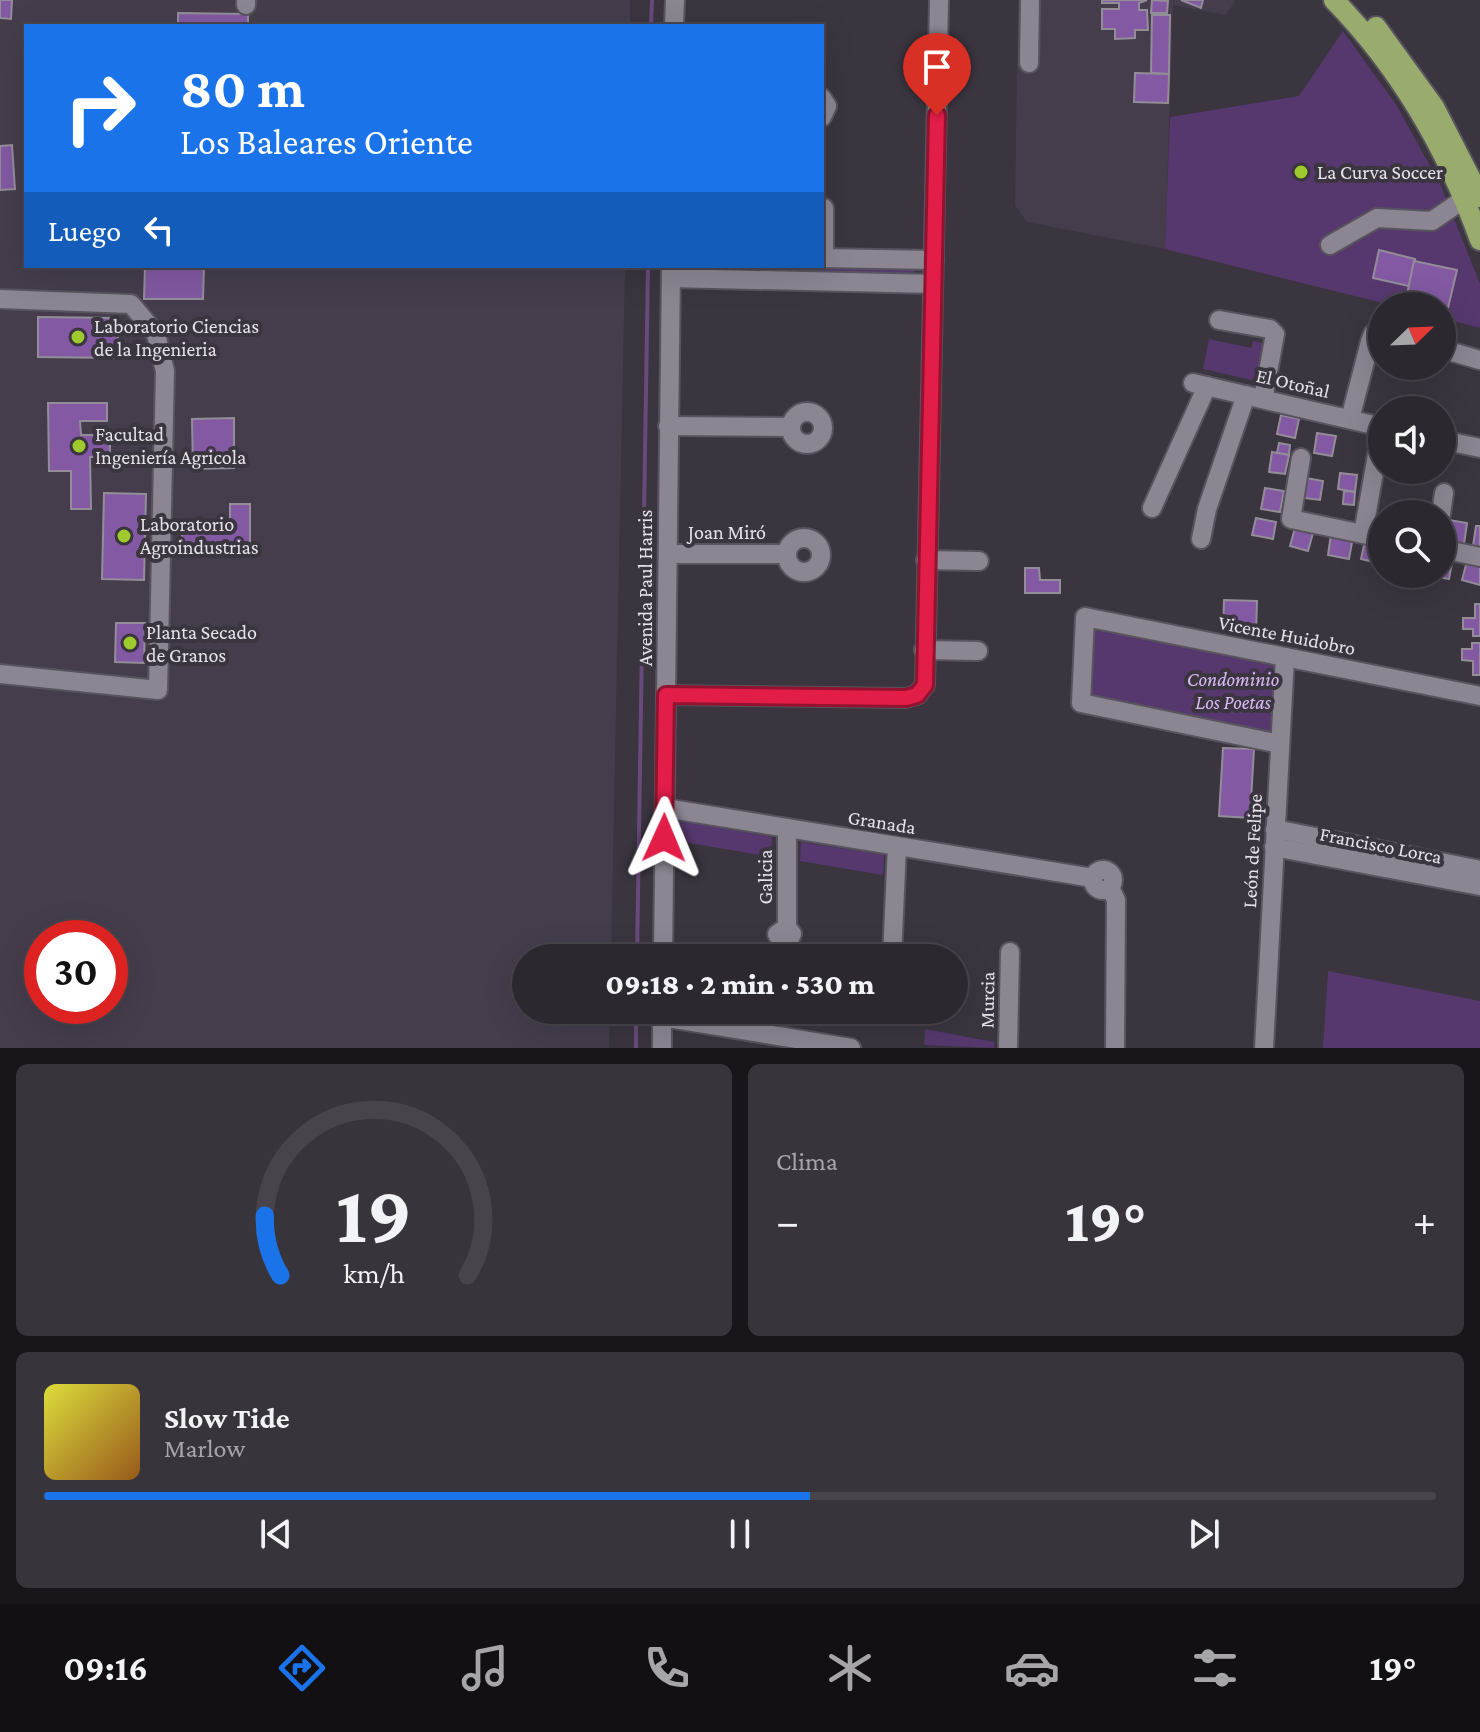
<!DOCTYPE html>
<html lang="es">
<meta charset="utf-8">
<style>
body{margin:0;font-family:"Crimson Pro",serif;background:#38343b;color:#f1f3f6;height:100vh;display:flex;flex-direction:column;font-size:30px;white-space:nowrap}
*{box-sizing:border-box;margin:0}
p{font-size:26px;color:#a6a6aa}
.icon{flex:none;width:44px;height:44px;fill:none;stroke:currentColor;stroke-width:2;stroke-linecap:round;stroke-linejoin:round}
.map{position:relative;height:1048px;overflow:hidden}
.side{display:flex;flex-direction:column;gap:16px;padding:16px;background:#18161a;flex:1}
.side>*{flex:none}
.top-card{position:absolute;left:24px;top:24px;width:800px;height:244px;border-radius:0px;box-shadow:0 8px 32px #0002,0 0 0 2px #48444b;background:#1a73e8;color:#fff;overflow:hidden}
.needle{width:52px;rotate:67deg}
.controls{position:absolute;left:1368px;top:292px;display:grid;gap:16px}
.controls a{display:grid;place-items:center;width:88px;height:88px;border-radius:50%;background:#2c282f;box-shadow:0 8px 32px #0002,0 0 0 2px #48444b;font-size:40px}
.speed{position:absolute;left:24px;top:920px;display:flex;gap:16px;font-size:40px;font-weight:700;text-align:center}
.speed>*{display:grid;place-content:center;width:104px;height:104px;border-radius:50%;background:#2c282f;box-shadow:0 8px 32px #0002,0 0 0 2px #48444b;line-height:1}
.speed .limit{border:12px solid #d22;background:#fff;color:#111}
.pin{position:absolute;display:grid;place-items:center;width:68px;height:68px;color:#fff;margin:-82px -34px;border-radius:50% 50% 50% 0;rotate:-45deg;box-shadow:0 0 8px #0007}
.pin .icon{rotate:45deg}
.me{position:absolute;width:88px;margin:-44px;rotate:1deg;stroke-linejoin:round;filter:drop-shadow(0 0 6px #0008)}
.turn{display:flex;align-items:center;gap:28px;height:168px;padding:0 24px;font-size:36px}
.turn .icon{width:104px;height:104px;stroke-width:2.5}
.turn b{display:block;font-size:56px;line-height:68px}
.then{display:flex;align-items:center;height:76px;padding:0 24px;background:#0003;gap:16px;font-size:30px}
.big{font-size:60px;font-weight:800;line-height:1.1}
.side .widget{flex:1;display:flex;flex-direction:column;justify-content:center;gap:12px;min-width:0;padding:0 28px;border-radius:12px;background:#38343b}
.side .dial{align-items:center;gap:0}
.dial svg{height:208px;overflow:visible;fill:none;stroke:#48444b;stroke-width:7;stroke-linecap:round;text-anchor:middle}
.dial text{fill:#f1f3f6;stroke:none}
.song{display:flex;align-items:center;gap:24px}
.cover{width:96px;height:96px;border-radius:12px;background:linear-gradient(135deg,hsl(60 70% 55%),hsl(30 70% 35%))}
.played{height:8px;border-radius:4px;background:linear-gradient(90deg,#1a73e8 55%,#48444b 55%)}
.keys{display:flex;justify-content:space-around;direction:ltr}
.heat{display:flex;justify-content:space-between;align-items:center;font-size:44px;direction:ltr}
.side .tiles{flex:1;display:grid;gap:16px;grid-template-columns:1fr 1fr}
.widget:last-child{grid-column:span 2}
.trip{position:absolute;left:512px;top:944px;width:456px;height:80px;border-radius:40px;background:#2c282f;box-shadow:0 8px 32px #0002,0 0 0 2px #48444b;font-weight:800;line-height:80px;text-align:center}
.tab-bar{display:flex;height:128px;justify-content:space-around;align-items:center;background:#121013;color:#a6a6aa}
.tab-bar .icon{width:56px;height:56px}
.tab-bar .selected{color:#1a73e8}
.tab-bar b{font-size:36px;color:#f1f3f6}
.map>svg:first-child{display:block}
.built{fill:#453d4c;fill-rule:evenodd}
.green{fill:#56386e}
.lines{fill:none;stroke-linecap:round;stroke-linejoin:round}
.stream{stroke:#6a4a7d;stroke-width:4}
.building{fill:#8259a2;stroke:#938d98;stroke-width:2}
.minor-casing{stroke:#58545d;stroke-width:22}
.major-casing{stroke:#58545d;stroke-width:24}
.minor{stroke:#8c8692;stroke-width:18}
.major{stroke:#99ac6d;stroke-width:20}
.route-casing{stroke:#92132f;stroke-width:20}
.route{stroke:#e11d48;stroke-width:14}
.poi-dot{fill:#9fca2e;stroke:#3a353f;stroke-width:3}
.labels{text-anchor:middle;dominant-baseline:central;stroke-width:8;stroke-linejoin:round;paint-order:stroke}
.poi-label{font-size:20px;fill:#e6e3e9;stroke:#3a353f;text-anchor:start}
.street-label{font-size:20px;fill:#e6e3e9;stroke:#3a353f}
.park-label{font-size:20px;font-style:italic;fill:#dabaf6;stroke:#3a353f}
</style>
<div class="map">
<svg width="1480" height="1048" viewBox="0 0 1480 1048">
<rect width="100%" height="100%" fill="#3a353f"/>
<g class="built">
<path d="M 0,0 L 630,0 L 630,26 L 26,26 L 26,266 L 625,266 L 611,958 L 526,958 L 526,1010 L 610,1010 L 609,1048 L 0,1048 ZM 42,938 L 110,938 L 110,1006 L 42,1006 Z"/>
<polygon points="1018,0 1236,0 1226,15 1173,5 1165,249 1027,222 1015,205"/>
</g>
<g class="green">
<polygon points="1343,31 1397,106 1441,186 1480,284 1480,328 1442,318 1442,306 1395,306 1165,249 1170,117 1299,96"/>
<polygon points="691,266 915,268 915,276 691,271"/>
<polygon points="1209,339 1251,348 1253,341 1266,344 1256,381 1203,369"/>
<polygon points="1091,625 1276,662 1272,734 1088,697"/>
<polygon points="678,820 772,837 771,857 678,841"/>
<polygon points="801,842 884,855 883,875 800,861"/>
<polygon points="1328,971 1480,1001 1480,1048 1323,1048"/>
<polygon points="925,1029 994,1042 994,1048 924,1045"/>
</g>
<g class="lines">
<g class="stream">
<polyline points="651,26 652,0"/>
<polyline points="637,958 648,266"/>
<polyline points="636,1048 636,1010"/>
</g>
</g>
<g class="building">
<polygon points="0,0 12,0 11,19 0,18"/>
<polygon points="1102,0 1147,0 1139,3 1139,10 1147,10 1148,30 1135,30 1135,38 1115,39 1115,29 1102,29 1102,9 1119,9 1119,3 1102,3"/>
<polygon points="1152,0 1168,1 1167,13 1151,13"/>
<polygon points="1181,0 1203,0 1201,8"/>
<polygon points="178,13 248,14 248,26 178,26"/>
<polygon points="1152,15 1170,15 1169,74 1151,73"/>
<polygon points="1135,73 1169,74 1168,103 1134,102"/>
<polygon points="12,145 15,189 0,190 0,146"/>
<polygon points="1379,250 1415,259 1409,286 1373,278"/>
<polygon points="1414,261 1457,270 1448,308 1406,299"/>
<polygon points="145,266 204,266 203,299 144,299"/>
<polygon points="38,317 118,318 118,358 38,357"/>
<polygon points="48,403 107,403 107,421 80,421 81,435 110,435 110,457 90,457 91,509 71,509 71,471 49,471"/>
<polygon points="1281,415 1299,419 1295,438 1277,434"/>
<polygon points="234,418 234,468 193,469 192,419"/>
<polygon points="1317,433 1336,436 1332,456 1314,453"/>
<polygon points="1279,443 1290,445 1289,455 1277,453"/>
<polygon points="1272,452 1289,455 1285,474 1269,472"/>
<polygon points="1340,473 1357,475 1355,492 1338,489"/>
<polygon points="1306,478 1323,481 1320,500 1304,498"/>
<polygon points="1265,488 1284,491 1280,512 1261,509"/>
<polygon points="1344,491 1355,492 1354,505 1343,504"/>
<polygon points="104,493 146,494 144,580 102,579"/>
<polygon points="230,504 250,504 250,556 182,556 182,520 230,520"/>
<polygon points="1256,518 1276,522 1273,539 1252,535"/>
<polygon points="1449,520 1467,523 1464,544 1446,541"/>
<polygon points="1476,526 1480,526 1480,548 1473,546"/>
<polygon points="1295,528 1313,533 1308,551 1290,546"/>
<polygon points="1331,534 1353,537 1349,559 1328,555"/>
<polygon points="1365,540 1382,546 1378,563 1361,559"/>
<polygon points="1442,556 1453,558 1449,579 1429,575 1442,574"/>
<polygon points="1467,561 1480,564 1480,585 1462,580"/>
<polygon points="1025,568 1039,568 1040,580 1060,580 1060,593 1025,593"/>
<polygon points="1224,600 1257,601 1256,633 1223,632"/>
<polygon points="1475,604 1480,604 1480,636 1473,636 1473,629 1463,629 1463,618 1475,618"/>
<polygon points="116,623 145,623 144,663 115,662"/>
<polygon points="1472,643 1480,643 1480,675 1473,675 1473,661 1462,660 1462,649 1472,649"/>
<polygon points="1223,748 1254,749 1250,818 1219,816"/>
</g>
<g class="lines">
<g class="minor-casing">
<g id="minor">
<polyline points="246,0 246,5"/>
<polyline points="674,26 675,0"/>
<polyline points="1029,63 1030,0"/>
<polyline points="822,98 827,106 822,117"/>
<polyline points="1330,245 1377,218 1432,221 1464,199"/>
<polyline points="822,258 934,260"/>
<polyline points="824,258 824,208"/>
<polyline points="671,278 933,284"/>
<polyline points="0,299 131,304 156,334 165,371 158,690 0,674"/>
<polyline points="1219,320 1270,329 1275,334 1263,399"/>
<polyline points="1442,349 1480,360"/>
<polyline points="1193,383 1382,427 1363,534"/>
<circle cx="807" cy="428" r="16"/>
<polyline points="1350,419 1370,342 1373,334 1382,332"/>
<polyline points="668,426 790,427"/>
<polyline points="1442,440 1480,448"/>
<polyline points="1301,458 1291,519 1382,538"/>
<polyline points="1152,508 1207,386"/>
<polyline points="1441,514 1444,493"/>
<circle cx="804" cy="555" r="17"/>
<polyline points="1201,539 1207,509 1246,395"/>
<polyline points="1442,549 1480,557"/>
<polyline points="668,554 787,554"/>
<polyline points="926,560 979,561"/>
<polyline points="924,650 978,651"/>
<polyline points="666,695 906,698 917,695 925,685 939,0"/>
<polyline points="1280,744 1081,703 1085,617 1480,696"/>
<polyline points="665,808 1093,878"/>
<polyline points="1275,829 1480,870"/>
<polyline points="1274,847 1480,886"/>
<circle cx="1103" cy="880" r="10"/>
<polyline points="1110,888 1116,900 1115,1048"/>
<polyline points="787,927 777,934 782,942 789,940 792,934 787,927 787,828"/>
<polyline points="663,958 671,266"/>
<polyline points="892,958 897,846"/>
<polyline points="662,1017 851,1048"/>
<polyline points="662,1048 662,1010"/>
<polyline points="1008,1048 1010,952"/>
<polyline points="1264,1048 1285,657"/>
</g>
</g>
<g class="major-casing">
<g id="major">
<path d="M 1334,0 C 1400,68 1448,151 1480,240"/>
<polyline points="1376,27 1434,107 1480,197"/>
</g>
</g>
<use href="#minor" class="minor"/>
<use href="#major" class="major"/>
</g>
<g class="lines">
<g class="route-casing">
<polyline id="route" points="664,838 666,695 906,698 917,695 925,685 937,115"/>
</g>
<use href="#route" class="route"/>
</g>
<g class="poi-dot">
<circle cx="1301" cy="172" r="8"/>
<circle cx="78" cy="337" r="8"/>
<circle cx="79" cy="446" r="8"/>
<circle cx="124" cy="536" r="8"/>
<circle cx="130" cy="643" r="8"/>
</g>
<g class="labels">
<g class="poi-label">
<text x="1317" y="172">La Curva Soccer</text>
<text x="94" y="326">Laboratorio Ciencias<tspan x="94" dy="23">de la Ingenieria</tspan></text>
<text x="95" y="434">Facultad<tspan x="95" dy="23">Ingeniería Agricola</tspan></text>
<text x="140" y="524">Laboratorio<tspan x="140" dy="23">Agroindustrias</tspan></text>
<text x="146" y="632">Planta Secado<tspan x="146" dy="23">de Granos</tspan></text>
</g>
<g class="street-label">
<text transform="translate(1293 383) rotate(13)">El Otoñal</text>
<text x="727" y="532">Joan Miró</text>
<text transform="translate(645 588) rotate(-90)">Avenida Paul Harris</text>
<text transform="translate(1287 635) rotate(11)">Vicente Huidobro</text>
<text transform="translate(882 822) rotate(9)">Granada</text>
<text transform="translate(1381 845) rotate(11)">Francisco Lorca</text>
<text transform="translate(1252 851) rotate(-87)">León de Felipe</text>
<text transform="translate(765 877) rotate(-90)">Galicia</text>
<text transform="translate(987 1000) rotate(-89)">Murcia</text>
</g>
<g class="park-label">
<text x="1233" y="679">Condominio<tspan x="1233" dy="23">Los Poetas</tspan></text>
</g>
</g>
</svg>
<div class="controls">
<a><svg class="needle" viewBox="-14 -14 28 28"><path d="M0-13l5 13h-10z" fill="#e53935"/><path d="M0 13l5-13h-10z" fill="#a6a6aa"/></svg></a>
<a><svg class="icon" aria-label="sound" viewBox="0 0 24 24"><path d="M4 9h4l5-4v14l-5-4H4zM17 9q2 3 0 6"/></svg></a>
<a><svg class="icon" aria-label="search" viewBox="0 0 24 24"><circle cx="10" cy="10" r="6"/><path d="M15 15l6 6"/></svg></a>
</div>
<div class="speed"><div class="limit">30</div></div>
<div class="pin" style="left:937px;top:115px;background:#d93025"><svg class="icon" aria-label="arrive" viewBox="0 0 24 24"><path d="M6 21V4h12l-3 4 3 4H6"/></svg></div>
<svg class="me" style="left:664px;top:838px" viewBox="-20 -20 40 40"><path d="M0-17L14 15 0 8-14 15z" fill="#e11d48" stroke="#fff" stroke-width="4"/></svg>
<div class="trip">09:18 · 2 min · 530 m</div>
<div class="top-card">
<div class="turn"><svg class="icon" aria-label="right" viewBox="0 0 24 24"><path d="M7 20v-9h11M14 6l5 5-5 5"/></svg><div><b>80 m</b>Los Baleares Oriente</div></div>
<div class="then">Luego<svg class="icon" aria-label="left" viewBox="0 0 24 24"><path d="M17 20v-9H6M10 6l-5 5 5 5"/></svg></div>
</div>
</div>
<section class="side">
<div class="tiles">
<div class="widget dial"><svg viewBox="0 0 100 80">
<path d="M14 69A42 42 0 1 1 86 69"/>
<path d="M14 69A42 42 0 0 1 8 46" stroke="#1a73e8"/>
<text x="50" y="56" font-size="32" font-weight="700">19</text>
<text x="50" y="72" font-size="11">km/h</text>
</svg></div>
<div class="widget"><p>Clima</p>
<div class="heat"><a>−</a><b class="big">19°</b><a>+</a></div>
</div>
<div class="widget">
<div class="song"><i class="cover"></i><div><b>Slow Tide</b><p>Marlow</p></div></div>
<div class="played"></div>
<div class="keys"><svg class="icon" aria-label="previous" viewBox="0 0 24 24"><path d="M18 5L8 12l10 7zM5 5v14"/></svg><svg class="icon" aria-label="pause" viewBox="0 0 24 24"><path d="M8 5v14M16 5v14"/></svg><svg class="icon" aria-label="next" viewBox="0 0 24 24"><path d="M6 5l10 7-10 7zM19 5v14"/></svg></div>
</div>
</div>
</section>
<nav class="tab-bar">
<b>09:16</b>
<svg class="icon selected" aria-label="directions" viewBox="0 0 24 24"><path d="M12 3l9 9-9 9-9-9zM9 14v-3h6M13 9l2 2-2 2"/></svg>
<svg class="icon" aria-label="music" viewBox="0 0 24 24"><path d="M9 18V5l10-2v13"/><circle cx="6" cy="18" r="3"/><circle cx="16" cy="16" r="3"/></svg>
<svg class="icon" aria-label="phone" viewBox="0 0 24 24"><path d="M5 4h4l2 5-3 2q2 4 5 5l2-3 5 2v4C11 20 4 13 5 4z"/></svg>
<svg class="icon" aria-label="climate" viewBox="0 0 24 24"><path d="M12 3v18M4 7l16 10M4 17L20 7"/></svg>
<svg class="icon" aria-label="car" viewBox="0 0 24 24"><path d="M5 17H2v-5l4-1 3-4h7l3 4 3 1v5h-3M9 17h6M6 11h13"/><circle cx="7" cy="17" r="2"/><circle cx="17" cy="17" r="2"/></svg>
<svg class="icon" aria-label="filters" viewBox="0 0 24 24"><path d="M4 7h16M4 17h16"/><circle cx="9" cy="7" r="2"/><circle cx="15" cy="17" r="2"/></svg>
<b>19°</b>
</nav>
